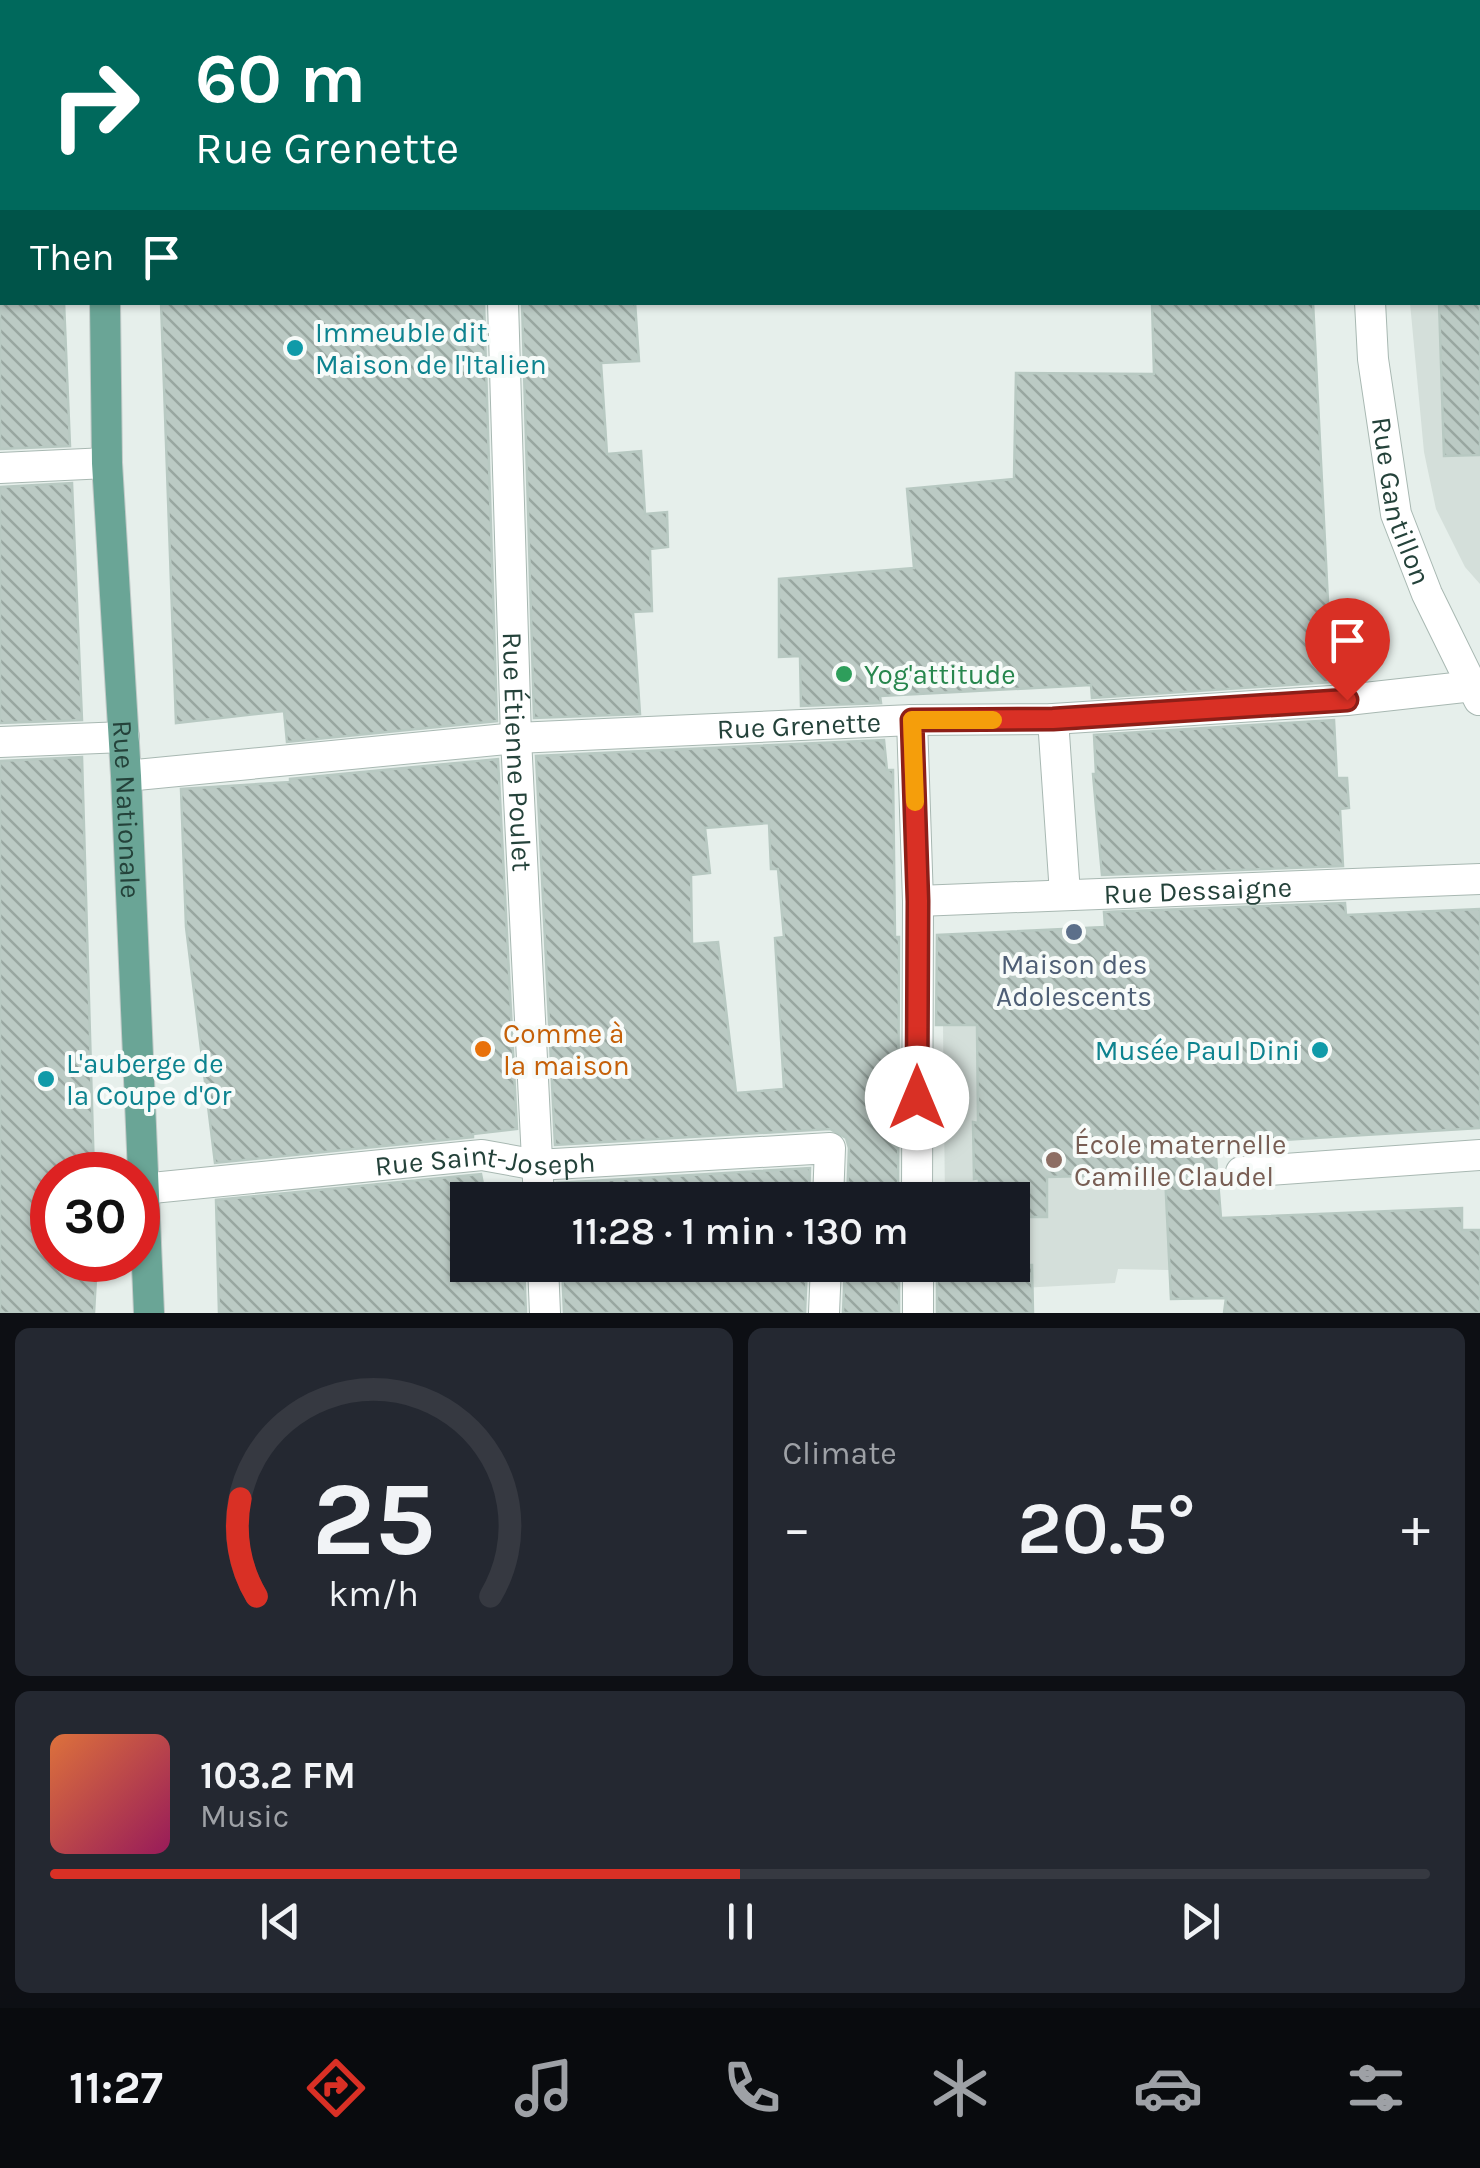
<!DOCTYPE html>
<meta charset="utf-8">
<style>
body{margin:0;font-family:Karla,sans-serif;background:#242831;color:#f1f3f6;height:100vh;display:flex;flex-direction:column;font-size:38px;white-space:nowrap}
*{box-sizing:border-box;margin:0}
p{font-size:32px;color:#9ea1a6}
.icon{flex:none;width:55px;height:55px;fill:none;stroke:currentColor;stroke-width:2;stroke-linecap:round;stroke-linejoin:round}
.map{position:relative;height:1313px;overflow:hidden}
.panel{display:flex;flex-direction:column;gap:15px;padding:15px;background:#0d0f14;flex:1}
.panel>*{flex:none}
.top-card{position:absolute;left:0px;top:0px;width:1480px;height:305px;box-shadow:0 2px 8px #0004;background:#00695c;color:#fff;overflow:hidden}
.speed{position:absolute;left:30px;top:1152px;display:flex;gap:20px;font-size:50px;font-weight:700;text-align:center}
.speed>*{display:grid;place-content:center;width:130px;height:130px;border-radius:50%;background:#171b24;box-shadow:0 2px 8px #0004;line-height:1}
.speed .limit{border:15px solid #d22;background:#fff;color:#111}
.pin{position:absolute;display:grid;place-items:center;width:85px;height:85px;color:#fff;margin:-102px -42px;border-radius:50% 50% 50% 0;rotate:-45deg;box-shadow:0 0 10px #0007}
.pin .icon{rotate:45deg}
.me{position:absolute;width:110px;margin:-55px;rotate:0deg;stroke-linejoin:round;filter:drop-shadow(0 0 8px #0008)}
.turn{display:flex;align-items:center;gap:35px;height:210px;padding:0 30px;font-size:45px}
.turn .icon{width:130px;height:130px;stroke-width:2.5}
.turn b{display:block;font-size:70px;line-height:85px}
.then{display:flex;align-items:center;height:95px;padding:0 30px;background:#0003;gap:20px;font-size:38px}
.big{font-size:75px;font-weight:600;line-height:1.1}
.panel .widget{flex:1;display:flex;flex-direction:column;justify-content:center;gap:15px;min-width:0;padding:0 35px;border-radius:15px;background:#242831}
.panel .dial{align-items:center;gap:0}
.dial svg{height:260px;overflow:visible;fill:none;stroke:#363941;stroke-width:7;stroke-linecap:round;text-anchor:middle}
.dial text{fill:#f1f3f6;stroke:none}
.song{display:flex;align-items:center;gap:30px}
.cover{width:120px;height:120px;border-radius:15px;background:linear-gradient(135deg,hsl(20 70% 55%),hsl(330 70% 35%))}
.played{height:10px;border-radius:5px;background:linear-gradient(90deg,#d93025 50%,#363941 50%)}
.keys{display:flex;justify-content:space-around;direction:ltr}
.heat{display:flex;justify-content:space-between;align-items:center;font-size:55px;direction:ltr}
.panel .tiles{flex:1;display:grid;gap:15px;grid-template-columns:1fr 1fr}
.widget:last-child{grid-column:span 2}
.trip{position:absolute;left:450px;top:1182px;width:580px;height:100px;border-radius:0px;background:#171b24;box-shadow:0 2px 8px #0004;font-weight:600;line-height:100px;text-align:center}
.tabs{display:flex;height:160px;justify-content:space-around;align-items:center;background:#090b0e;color:#9ea1a6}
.tabs .icon{width:70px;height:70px}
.tabs .active{color:#d93025}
.tabs b{font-size:45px;color:#f1f3f6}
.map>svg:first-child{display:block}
.built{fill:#d4dfda}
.building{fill:url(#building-back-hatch);stroke:#b8c9c2;stroke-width:2.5;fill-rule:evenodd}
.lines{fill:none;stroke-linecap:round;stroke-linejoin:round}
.minor-casing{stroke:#a8b8b2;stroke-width:32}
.major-casing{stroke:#c2cac8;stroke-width:32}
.minor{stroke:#fff;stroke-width:30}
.major{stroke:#6aa596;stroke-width:30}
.route-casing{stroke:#8d1f18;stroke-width:25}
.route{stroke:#d93025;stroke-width:18}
.slow{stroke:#f59e0b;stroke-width:18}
.culture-dot{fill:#0f9aa8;stroke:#f7fbf9;stroke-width:4}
.leisure-dot{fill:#2e9e5b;stroke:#f7fbf9;stroke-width:4}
.service-dot{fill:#5c6f8a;stroke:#f7fbf9;stroke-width:4}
.food-dot{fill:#e8710a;stroke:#f7fbf9;stroke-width:4}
.education-dot{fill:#8d6e63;stroke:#f7fbf9;stroke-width:4}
.labels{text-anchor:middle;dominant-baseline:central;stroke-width:8;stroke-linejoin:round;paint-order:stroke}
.culture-label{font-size:28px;fill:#0d838f;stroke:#f7fbf9;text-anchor:start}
.street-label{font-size:28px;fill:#24423a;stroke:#f7fbf9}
.leisure-label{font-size:28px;fill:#27864d;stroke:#f7fbf9;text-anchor:start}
.service-label{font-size:28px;fill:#4e5e75;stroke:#f7fbf9}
.food-label{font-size:28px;fill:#c56008;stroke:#f7fbf9;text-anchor:start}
.education-label{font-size:28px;fill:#785e54;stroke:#f7fbf9;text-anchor:start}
</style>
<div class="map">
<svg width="1480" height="1313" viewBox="0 0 1480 1313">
<defs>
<pattern id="building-back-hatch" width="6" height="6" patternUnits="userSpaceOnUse" patternTransform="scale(2.5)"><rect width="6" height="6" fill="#bbcac4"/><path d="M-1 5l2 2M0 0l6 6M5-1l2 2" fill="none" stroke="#98a6a0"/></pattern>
</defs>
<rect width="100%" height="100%" fill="#e6efeb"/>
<g class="built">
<polygon points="1478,100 1480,100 1480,584 1465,567 1436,509 1424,452 1410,303 1478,302"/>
<polygon points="943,1025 1158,1029 1169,1270 1118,1269 1115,1283 946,1292 1012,1265 1012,1200 945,1200"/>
</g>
<g class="building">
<polygon points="0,302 64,302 70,446 0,449"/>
<polygon points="161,302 484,302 497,721 287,742 284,711 176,723"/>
<polygon points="522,302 635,302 639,361 601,363 607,454 641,451 645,514 667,512 668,547 650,549 652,611 633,612 640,714 534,718"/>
<polygon points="1152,302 1313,302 1332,682 1092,698 1091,685 880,696 881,703 801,706 800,656 779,657 779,579 914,568 907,489 1014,479 1016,373 1154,374"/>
<polygon points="1439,302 1480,302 1480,455 1444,456"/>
<polygon points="72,483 82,720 0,723 0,487"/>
<polygon points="1334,720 1337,778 1347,778 1349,808 1340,809 1343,866 1102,875 1093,774 1096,774 1094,735"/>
<path d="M 884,740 L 887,770 L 893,770 L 895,937 L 899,937 L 898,1200 L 847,1200 L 849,1148 L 846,1138 L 830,1129 L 555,1145 L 536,756 ZM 769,823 L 771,869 L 778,869 L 784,937 L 775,938 L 784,1089 L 736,1093 L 718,942 L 692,944 L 691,875 L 710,873 L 705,828 Z"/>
<polygon points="82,757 94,1175 52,1175 52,1260 97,1260 94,1313 0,1313 0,761"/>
<polygon points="498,759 517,1129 473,1134 473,1137 215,1163 186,927 181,789 290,782 290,779"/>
<polygon points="1345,903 1346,915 1480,909 1480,1128 1215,1144 1221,1218 1462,1208 1462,1230 1480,1230 1480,1313 1224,1313 1226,1298 1171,1299 1165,1174 1047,1177 1047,1217 1012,1217 1012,1200 979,1200 979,1178 974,1179 973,1122 978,1123 977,1025 936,1025 937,935 1105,927 1104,912"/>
<polygon points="810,1168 809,1200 558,1200 557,1183"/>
<polygon points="481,1174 486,1200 468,1200 468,1265 524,1265 526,1313 219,1313 216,1200"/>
<polygon points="562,1265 807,1265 805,1313 564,1313"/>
<polygon points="845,1265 899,1265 899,1313 843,1313"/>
<polygon points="937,1265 1032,1265 1033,1313 937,1313"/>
</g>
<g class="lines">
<g class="minor-casing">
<g id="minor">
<polyline points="494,0 494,2"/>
<polyline points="1168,0 1168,2"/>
<polyline points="1348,0 1349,2"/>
<path id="s1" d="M 503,302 L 516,738 L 539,1200"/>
<path id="s2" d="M 1370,302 L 1373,359 L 1396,514 L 1427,594 L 1479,700"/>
<polyline points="0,468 107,463"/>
<polyline points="1053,719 1065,894"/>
<polyline points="912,720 918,901 917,1200"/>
<polyline points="0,742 124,737"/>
<path id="s3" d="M 126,776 L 516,738 L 912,720 L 1053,719 L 1347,700 L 1473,686"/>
<path id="s4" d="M 918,901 L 1480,879"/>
<polyline points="1241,1172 1480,1155"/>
<path id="s5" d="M 142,1189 L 482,1155 L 537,1165 L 830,1148 L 828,1200"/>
<polyline points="543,1265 545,1313"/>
<polyline points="918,1265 918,1313"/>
<polyline points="824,1313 826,1265"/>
</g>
</g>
<g class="major-casing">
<g id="major">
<polyline points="92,0 92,2"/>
<path id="s6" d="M 105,302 L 107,463 L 126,776 L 149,1313"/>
</g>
</g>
<use href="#minor" class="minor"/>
<use href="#major" class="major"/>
</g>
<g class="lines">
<g class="route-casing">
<polyline id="route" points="917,1098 918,901 912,720 1053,719 1347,700"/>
</g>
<use href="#route" class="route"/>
<polyline class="slow" points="915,802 912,720 993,720"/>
</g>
<g class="culture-dot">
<circle cx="295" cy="348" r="10"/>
<circle cx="1320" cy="1050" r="10"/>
<circle cx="46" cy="1079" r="10"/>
</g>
<circle class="leisure-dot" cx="844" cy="674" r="10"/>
<circle class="service-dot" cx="1074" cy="932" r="10"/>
<circle class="food-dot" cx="483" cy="1049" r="10"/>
<circle class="education-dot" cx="1054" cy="1160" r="10"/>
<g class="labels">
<g class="culture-label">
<text x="315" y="332">Immeuble dit<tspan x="315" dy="32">Maison de l'Italien</tspan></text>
<text x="1300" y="1050" text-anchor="end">Musée Paul Dini</text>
<text x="66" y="1063">L'auberge de<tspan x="66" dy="32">la Coupe d'Or</tspan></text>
</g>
<g class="street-label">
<text stroke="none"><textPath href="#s2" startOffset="202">Rue Gantillon</textPath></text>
<text stroke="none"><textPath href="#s3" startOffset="675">Rue Grenette</textPath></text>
<text stroke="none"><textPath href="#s1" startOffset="450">Rue Étienne Poulet</textPath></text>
<text stroke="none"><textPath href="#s6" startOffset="508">Rue Nationale</textPath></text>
<text stroke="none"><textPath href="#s4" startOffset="280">Rue Dessaigne</textPath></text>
<text stroke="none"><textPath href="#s5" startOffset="345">Rue Saint-Joseph</textPath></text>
</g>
<g class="leisure-label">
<text x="864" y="674">Yog'attitude</text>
</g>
<g class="service-label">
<text x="1074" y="964">Maison des<tspan x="1074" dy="32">Adolescents</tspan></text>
</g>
<g class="food-label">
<text x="503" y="1033">Comme à<tspan x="503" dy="32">la maison</tspan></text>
</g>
<g class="education-label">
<text x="1074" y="1144">École maternelle<tspan x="1074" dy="32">Camille Claudel</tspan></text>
</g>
</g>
</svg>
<div class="speed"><div class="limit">30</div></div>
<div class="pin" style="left:1347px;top:700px;background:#d93025"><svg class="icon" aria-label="arrive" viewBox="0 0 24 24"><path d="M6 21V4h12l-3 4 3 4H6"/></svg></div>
<svg class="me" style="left:917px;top:1098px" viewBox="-20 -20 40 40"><circle r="19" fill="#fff"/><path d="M0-13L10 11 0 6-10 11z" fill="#d93025"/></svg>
<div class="trip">11:28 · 1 min · 130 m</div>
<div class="top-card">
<div class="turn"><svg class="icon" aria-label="right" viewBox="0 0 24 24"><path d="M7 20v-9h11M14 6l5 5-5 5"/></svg><div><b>60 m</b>Rue Grenette</div></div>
<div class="then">Then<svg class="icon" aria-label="arrive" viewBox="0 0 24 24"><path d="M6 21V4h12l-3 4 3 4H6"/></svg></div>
</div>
</div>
<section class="panel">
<div class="tiles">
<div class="widget dial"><svg viewBox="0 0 100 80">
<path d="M14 69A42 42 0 1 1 86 69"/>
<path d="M14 69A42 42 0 0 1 9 39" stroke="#d93025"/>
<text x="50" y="56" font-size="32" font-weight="700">25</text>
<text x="50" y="72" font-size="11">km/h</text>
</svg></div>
<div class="widget"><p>Climate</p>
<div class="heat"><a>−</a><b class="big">20.5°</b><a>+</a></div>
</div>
<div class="widget">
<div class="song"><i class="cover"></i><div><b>103.2 FM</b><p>Music</p></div></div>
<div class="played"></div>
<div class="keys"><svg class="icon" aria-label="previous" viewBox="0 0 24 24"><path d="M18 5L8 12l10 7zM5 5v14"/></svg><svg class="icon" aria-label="pause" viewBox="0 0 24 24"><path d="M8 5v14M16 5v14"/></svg><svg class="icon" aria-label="next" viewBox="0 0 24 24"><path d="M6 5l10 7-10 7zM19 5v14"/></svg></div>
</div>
</div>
</section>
<nav class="tabs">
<b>11:27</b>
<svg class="icon active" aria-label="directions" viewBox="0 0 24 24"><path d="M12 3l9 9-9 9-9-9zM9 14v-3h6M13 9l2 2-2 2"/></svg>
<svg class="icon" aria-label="music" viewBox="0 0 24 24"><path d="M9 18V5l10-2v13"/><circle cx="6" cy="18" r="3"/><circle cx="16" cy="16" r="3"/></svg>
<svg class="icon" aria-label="phone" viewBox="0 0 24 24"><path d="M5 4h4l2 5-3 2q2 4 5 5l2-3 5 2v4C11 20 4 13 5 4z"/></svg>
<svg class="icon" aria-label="climate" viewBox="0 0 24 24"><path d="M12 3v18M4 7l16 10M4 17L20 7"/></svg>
<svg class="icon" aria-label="car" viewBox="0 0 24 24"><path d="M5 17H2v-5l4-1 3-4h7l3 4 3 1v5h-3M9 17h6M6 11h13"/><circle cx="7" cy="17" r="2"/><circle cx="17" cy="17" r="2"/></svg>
<svg class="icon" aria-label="filters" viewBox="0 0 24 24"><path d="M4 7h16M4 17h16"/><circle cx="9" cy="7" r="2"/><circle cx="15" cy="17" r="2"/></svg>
</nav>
